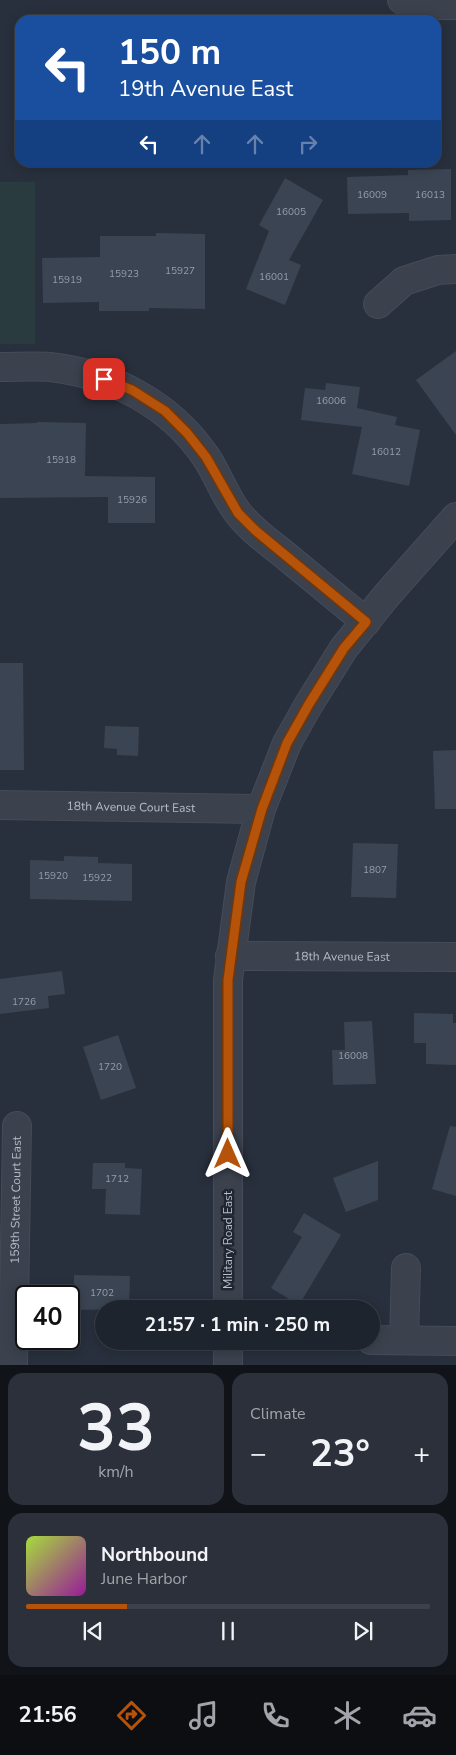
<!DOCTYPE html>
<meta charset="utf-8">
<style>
body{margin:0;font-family:"Nunito Sans",sans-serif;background:#2b303a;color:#f1f3f6;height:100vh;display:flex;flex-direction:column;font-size:19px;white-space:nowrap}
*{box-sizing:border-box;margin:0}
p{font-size:16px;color:#a1a4aa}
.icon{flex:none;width:28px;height:28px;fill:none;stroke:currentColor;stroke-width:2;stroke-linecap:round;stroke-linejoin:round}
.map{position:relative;height:1365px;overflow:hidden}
.side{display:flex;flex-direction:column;gap:8px;padding:8px;background:#101419;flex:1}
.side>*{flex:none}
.hud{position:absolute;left:15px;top:15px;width:426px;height:152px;border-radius:15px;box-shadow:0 2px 12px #0003,0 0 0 1px #3c414a;background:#1a4fa0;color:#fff;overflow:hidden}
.speed{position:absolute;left:15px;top:1285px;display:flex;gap:10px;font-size:25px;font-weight:700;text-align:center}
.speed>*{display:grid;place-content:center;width:65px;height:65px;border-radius:50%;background:#1e242e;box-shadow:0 2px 12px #0003,0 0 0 1px #3c414a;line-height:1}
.speed .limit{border:2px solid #111;border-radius:8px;background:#fff;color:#111}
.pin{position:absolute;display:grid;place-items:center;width:42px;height:42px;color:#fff;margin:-21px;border-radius:10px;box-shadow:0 2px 8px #0006}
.me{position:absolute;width:55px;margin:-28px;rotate:0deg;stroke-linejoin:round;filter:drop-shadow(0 0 4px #0008)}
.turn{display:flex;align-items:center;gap:18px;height:105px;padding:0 20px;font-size:22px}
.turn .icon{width:65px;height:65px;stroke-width:2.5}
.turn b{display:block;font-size:35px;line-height:42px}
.lanes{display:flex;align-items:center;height:48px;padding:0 20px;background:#0003;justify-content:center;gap:25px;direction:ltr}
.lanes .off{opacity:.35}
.big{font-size:38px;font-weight:700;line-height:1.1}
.side .widget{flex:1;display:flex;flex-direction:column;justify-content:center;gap:8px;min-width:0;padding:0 18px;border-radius:15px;background:#2b303a}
.side .dial{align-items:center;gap:0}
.dial b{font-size:65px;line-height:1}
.song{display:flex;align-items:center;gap:15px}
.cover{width:60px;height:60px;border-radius:8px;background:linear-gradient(135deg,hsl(80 70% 55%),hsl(300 70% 35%))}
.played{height:5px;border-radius:2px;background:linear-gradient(90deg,#b45309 25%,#3c414a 25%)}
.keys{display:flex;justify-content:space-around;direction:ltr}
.heat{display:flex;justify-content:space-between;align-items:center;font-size:28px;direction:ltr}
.side .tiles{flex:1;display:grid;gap:8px;grid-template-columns:1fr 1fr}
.widget:last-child{grid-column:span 2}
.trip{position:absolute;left:95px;top:1300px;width:285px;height:50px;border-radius:25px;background:#1e242e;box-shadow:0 2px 12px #0003,0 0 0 1px #3c414a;font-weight:700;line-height:50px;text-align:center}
.tabs{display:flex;height:80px;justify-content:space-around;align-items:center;background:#0c0e12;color:#a1a4aa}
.tabs .icon{width:35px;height:35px}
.tabs .on{color:#b45309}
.tabs b{font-size:22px;color:#f1f3f6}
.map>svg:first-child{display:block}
.green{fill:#293b3f}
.building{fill:#3a4453}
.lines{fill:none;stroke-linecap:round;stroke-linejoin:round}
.minor-casing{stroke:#454b57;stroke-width:30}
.minor{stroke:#3b424e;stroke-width:28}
.route-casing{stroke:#753606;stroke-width:12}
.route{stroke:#b45309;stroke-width:9}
.labels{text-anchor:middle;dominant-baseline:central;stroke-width:5;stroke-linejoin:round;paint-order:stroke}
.number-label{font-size:10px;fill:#969da9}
.street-label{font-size:12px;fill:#b8bdc8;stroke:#202733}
</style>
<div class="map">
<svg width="456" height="1365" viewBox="0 0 456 1365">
<rect width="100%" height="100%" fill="#28303d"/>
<rect class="green" x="0" y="182" width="35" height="162"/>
<g class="building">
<polygon points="451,169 451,220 409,221 409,213 348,214 347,177 408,175 408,170"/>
<polygon points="285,178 323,200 289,260 301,265 285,305 246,289 269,231 259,225"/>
<polygon points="156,233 205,234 205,309 149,308 149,311 99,311 99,302 43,303 42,258 100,257 100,236 156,236"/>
<polygon points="456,351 456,435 416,380"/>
<polygon points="326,383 360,387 357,408 397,417 395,425 420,430 409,486 352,474 362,427 301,420 305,388 325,390"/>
<polygon points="37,422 86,423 85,476 155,477 155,523 108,523 108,497 0,498 0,424 37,423"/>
<polygon points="0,663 23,663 24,770 0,770"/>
<polygon points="105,726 139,727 138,756 117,755 117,749 104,748"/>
<polygon points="456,750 456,809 435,809 433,751"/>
<polygon points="353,843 398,844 396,898 351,897"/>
<polygon points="64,856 98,857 98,863 132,864 132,901 30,899 30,860 64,861"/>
<polygon points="62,971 65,994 48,996 49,1008 0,1014 0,979"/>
<polygon points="414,1013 453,1014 453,1023 456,1023 456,1065 426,1064 426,1043 414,1043"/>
<polygon points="372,1021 376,1084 333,1085 332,1050 345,1050 344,1022"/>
<polygon points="118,1035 136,1088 101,1100 83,1047"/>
<polygon points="450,1126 456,1127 456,1196 432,1189"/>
<polygon points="378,1161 378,1200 346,1212 333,1178"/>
<polygon points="93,1163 125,1163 125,1168 142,1169 140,1215 105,1214 106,1189 92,1189"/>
<polygon points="304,1213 341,1235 299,1305 271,1288 302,1237 293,1232"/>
<polygon points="74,1275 130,1276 129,1309 74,1310"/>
</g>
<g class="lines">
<g class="minor-casing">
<g id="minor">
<polyline points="402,0 423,5 456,5"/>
<polyline points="378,304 404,281 438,270 456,269"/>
<path d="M 0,367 C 16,367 33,366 50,367 C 112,374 170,404 206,457 C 218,475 225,496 238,513 C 251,530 270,543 286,556 C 313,578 339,600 366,622"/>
<path id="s1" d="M 0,805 L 261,809"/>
<path id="s2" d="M 230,956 L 456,957"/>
<polyline points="228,1309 228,980 241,882 261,809 287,743 309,704 344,648 387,595 456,517"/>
<polyline points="371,1340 456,1341"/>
<polyline points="404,1340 406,1268"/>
<path id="s3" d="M 13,1365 L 17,1126"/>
<polyline points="228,1365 228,1341"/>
</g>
</g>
<use href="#minor" class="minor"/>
</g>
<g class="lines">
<g class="route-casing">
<polyline id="route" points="104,379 132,390 165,411 187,433 206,457 238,513 256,531 366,622 344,648 309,704 287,743 262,809 241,882 228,980 228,1154"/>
</g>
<use href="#route" class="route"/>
</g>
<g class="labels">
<g class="number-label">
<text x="372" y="195">16009</text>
<text x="430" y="195">16013</text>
<text x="291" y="212">16005</text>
<text x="180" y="271">15927</text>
<text x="124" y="274">15923</text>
<text x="274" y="277">16001</text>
<text x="67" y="280">15919</text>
<text x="331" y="401">16006</text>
<text x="386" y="452">16012</text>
<text x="61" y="460">15918</text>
<text x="132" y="500">15926</text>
<text x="375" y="870">1807</text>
<text x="53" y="876">15920</text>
<text x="97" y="878">15922</text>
<text x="24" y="1002">1726</text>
<text x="353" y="1056">16008</text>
<text x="110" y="1067">1720</text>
<text x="117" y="1179">1712</text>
<text x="102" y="1293">1702</text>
</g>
<g class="street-label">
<text stroke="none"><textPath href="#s1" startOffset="131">18th Avenue Court East</textPath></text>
<text stroke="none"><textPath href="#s2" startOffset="112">18th Avenue East</textPath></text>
<text stroke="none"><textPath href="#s3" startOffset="165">159th Street Court East</textPath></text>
<text transform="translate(228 1240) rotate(-90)">Military Road East</text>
</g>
</g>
</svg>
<div class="speed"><div class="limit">40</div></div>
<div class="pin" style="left:104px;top:379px;background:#d93025"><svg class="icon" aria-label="arrive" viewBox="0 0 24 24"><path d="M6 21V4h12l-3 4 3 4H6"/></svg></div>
<svg class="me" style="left:228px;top:1154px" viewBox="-20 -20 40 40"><path d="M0-17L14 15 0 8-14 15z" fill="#b45309" stroke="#fff" stroke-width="4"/></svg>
<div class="trip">21:57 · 1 min · 250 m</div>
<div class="hud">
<div class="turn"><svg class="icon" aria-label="left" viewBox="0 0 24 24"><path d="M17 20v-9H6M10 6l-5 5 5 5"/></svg><div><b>150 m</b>19th Avenue East</div></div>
<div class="lanes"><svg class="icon" aria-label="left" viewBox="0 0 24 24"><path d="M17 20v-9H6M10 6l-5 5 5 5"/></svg><svg class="icon off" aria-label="ahead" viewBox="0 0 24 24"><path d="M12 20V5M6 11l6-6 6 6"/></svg><svg class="icon off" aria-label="ahead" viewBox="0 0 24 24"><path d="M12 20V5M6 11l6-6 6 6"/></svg><svg class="icon off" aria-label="right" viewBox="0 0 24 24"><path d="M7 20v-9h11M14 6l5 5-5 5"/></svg></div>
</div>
</div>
<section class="side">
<div class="tiles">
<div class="widget dial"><b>33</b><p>km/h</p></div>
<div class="widget"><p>Climate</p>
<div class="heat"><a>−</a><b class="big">23°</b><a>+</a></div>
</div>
<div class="widget">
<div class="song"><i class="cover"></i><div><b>Northbound</b><p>June Harbor</p></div></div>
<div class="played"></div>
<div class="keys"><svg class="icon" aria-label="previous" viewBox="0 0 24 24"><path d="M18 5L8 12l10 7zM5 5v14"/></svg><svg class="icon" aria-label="pause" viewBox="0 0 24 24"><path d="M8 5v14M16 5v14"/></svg><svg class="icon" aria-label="next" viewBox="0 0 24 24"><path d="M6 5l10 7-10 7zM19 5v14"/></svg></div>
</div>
</div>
</section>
<nav class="tabs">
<b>21:56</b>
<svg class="icon on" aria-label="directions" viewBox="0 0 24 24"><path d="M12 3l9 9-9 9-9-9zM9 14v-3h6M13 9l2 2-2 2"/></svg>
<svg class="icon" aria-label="music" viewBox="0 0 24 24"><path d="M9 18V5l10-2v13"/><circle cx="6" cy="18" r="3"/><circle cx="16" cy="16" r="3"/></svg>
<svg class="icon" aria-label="phone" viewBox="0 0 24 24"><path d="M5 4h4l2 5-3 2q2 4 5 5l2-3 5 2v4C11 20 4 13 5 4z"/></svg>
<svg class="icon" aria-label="climate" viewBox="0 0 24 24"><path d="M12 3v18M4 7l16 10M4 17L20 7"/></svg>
<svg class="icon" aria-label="car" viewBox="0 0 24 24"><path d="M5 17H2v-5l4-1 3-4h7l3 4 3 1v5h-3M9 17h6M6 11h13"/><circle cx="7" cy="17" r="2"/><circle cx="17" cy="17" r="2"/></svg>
</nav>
